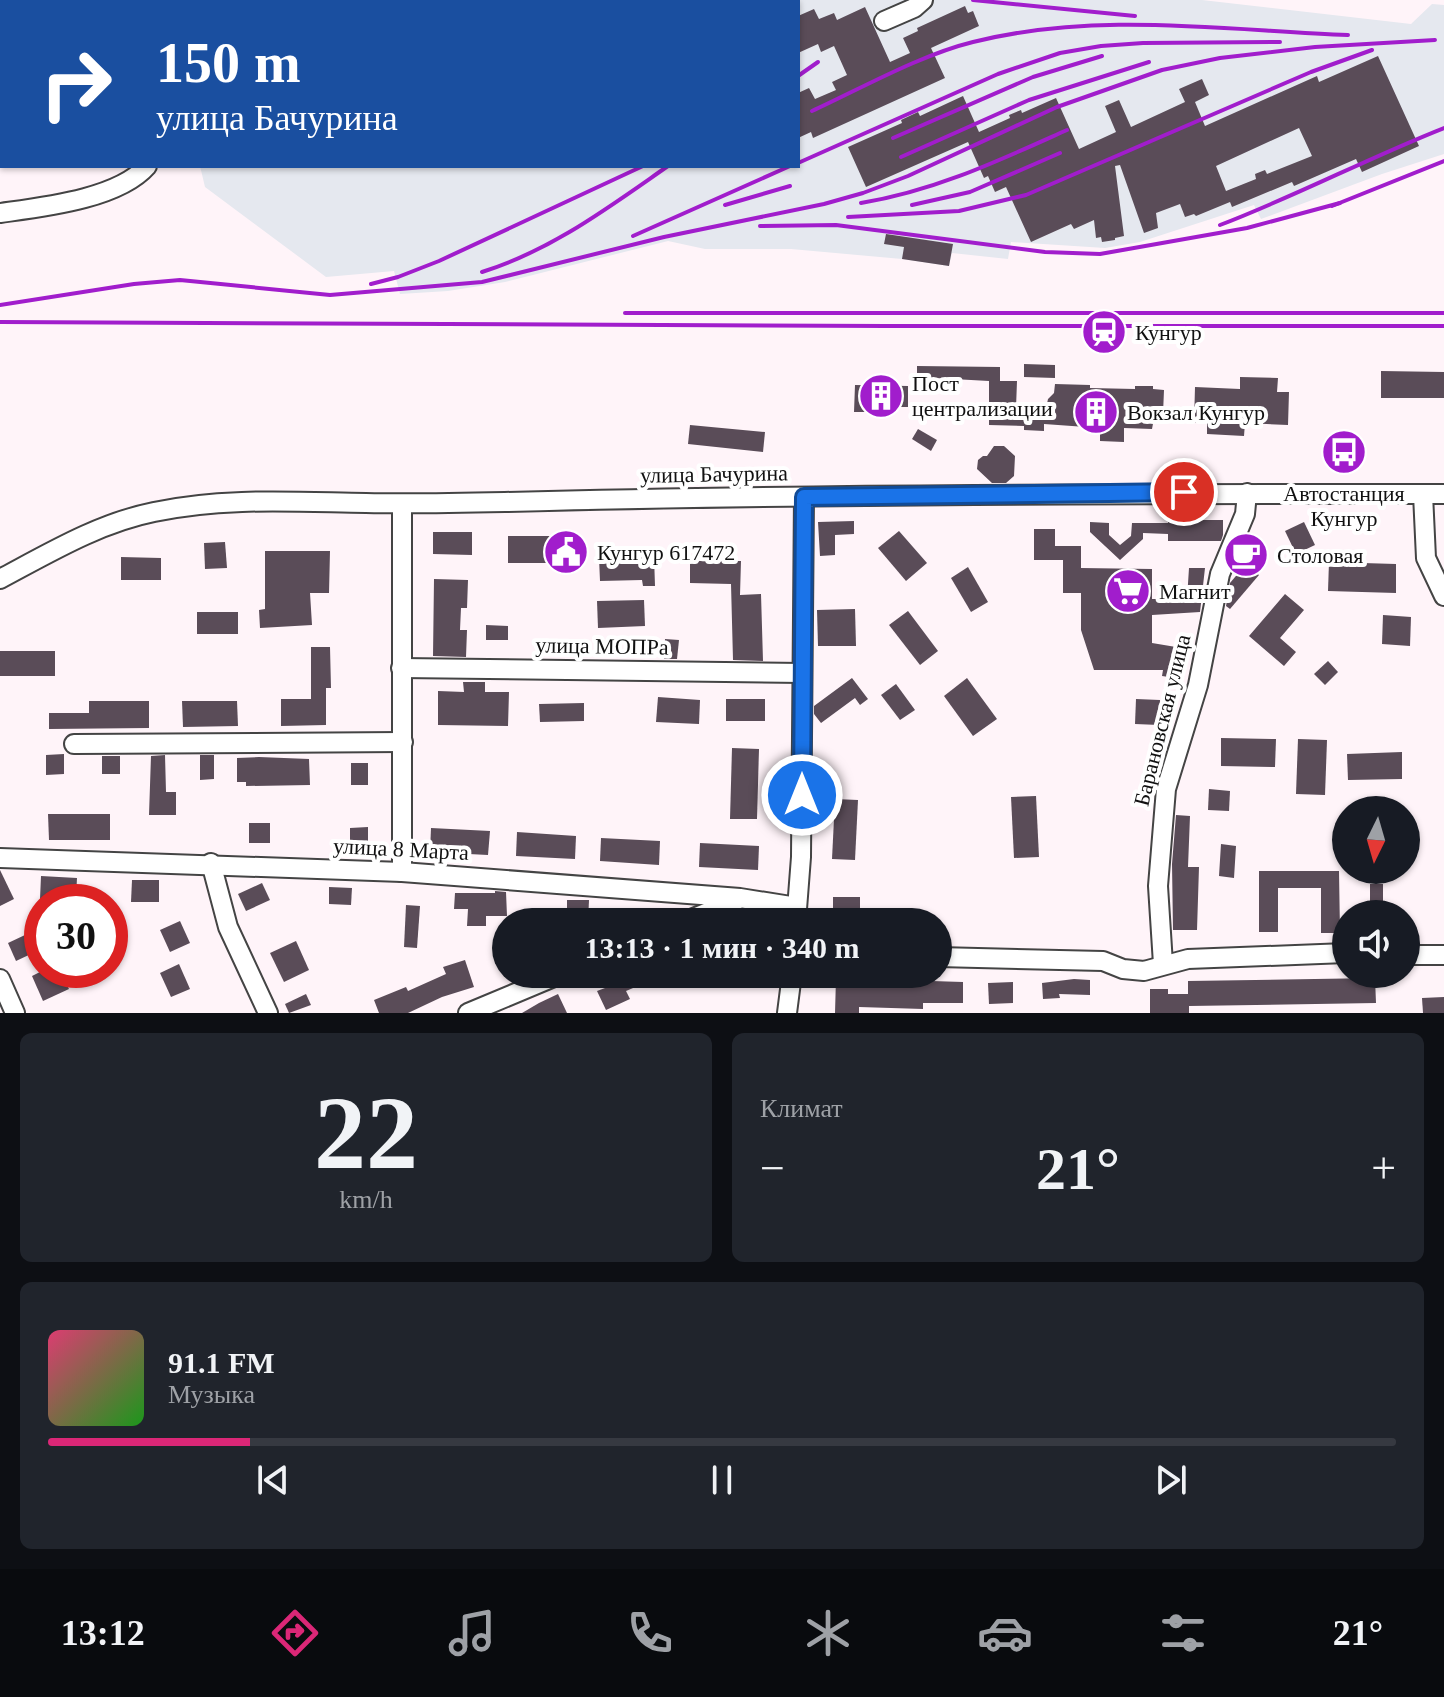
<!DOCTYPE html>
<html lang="ru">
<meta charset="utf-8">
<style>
body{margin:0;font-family:"Times New Roman",serif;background:#20242c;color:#f1f3f6;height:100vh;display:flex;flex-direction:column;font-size:30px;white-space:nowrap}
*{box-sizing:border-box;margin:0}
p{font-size:26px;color:#9ea1a6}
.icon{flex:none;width:44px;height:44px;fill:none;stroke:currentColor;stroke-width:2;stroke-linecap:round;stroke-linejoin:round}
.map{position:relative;height:1013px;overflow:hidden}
.drawer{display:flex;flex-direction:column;gap:20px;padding:20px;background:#0d0f14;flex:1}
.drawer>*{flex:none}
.guide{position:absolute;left:0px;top:0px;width:800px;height:168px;box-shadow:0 2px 6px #0004;background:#1a4fa0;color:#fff;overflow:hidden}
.needle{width:52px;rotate:185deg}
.fabs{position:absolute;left:1332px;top:796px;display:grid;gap:16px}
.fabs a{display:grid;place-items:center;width:88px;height:88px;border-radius:50%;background:#171b24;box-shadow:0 2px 6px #0004;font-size:40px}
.speed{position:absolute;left:24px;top:884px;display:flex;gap:16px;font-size:40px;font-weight:700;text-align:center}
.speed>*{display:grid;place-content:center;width:104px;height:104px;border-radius:50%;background:#171b24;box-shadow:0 2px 6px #0004;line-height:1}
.speed .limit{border:12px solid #d22;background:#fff;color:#111}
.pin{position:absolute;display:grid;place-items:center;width:68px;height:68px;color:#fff;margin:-34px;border:4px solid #fff;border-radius:50%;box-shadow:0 2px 8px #0007}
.me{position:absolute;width:88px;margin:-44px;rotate:0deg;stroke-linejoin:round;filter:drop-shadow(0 0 6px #0008)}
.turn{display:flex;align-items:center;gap:28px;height:168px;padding:0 24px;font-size:36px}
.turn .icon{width:104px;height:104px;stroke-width:2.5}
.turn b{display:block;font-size:56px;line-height:68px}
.big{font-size:60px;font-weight:600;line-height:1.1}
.drawer .widget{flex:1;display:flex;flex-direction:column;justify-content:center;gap:12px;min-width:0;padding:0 28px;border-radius:12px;background:#20242c}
.drawer .dial{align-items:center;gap:0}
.dial b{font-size:104px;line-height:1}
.song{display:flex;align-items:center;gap:24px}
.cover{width:96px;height:96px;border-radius:12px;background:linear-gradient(135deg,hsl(340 70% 55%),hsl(120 70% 35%))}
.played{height:8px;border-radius:4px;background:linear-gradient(90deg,#db2777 15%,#363941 15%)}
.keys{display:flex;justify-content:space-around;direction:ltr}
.heat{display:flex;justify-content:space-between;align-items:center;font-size:44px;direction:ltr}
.drawer .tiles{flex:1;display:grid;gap:20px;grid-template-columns:1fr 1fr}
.widget:last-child{grid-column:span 2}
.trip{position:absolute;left:492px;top:908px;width:460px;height:80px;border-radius:40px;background:#171b24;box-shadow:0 2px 6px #0004;font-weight:600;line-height:80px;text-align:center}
.tab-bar{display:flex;height:128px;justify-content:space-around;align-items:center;background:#090b0e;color:#9ea1a6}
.tab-bar .icon{width:56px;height:56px}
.tab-bar .on{color:#db2777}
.tab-bar b{font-size:36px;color:#f1f3f6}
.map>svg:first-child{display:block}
.industrial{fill:#e5e8ef}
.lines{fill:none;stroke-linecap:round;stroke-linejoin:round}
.stream{stroke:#36d756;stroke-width:4}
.building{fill:#5a4c58;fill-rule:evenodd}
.minor-casing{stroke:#444;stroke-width:22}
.minor{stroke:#fff;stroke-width:18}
.rail{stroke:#a11dcc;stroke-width:4}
.route-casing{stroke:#114b97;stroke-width:20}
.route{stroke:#1a73e8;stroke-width:14}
.labels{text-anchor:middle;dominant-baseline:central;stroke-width:8;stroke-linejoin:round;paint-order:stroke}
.poi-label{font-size:22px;fill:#111;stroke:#fff;text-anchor:start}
.street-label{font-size:22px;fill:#111;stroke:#fff}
</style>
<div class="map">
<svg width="1444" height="1013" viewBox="0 0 1444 1013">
<rect width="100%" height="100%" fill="#fff4f9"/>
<polygon class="industrial" points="643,0 1202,0 1411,24 1432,4 1444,5 1444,154 1382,174 1261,219 1254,205 1140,242 1105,248 1011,242 1008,259 952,253 949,266 902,259 791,249 705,249 668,241 505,282 448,291 400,294 394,271 326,277 205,187 200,166 798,166 798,2 641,2"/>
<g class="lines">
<g class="stream">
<polyline points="68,2 69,0"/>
<polyline points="0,76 2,74"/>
</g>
</g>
<g class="building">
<polygon points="965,6 968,13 973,11 979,26 931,48 945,78 813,138 811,132 798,138 798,93 809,88 815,99 836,90 832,82 847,75 834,46 821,52 818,44 798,53 798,16 814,9 819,19 834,13 837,20 865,7 890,62 910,53 903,38 918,31 917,28"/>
<path d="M 1378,56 L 1419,146 L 1362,172 L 1356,159 L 1294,186 L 1292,182 L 1232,207 L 1230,202 L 1196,216 L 1194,214 L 1185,217 L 1180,204 L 1156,213 L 1158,228 L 1144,233 L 1120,165 L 1115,166 L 1124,236 L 1115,238 L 1115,240 L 1102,242 L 1101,237 L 1096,238 L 1094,220 L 1074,229 L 1071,224 L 1031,242 L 1006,187 L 995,192 L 988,176 L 984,178 L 968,142 L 866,187 L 848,147 L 902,123 L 901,120 L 918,112 L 920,116 L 963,96 L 979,132 L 1010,118 L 1009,115 L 1021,110 L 1022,113 L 1056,98 L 1079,149 L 1116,132 L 1105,106 L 1119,100 L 1131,127 L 1185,102 L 1179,89 L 1202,79 L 1209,95 L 1195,102 L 1205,126 L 1317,76 L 1319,82 ZM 1299,128 L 1312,156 L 1267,174 L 1265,170 L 1255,174 L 1256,179 L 1226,191 L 1216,166 Z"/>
<polygon points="886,234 953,244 949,266 902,259 904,247 884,244"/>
<polygon points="1024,364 1055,365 1055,378 1024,377"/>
<polygon points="917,366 1000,367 1000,381 1017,381 1016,408 1046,408 1048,399 1054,393 1055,384 1090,385 1090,388 1135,389 1135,386 1153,386 1153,389 1164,390 1163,414 1155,413 1152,429 1124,428 1124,442 1100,441 1100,428 1044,424 1044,431 1024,430 1024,426 989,425 989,381 917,377"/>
<polygon points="1381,371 1444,372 1444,398 1381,398"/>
<polygon points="1240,377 1278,378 1277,392 1289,392 1288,425 1245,423 1244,436 1207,434 1207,423 1194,423 1195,387 1240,389"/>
<polygon points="855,385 908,386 908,407 882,407 882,412 854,412"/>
<polygon points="690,425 765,432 763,452 688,444"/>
<polygon points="918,429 937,440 931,451 912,439"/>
<polygon points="994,446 1004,446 1015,456 1014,476 1006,483 992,483 977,469 978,460 983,456 987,456"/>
<polygon points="1168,520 1223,520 1223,535 1221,541 1168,541 1168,534 1143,533 1143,539 1120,560 1090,532 1090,522 1109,523 1109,535 1120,545 1131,536 1132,523 1168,523"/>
<polygon points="854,521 854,534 835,535 835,555 820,556 818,522"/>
<polygon points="1304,522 1315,545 1296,554 1285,531"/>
<polygon points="1034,529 1055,529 1055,546 1081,546 1081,568 1152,569 1152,599 1187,599 1189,568 1205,568 1200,612 1152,615 1152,643 1188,649 1183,679 1162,676 1163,670 1094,670 1081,630 1081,593 1063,593 1063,560 1034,560"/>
<polygon points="899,531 927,563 906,581 878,548"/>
<polygon points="433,532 472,532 472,555 433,554"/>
<rect x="508" y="536" width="70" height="27"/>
<polygon points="225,542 227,568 205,569 204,543"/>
<polygon points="265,551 330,551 329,593 310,593 312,625 260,628 259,610 265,609"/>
<polygon points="654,556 655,586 643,586 642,580 600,581 599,558"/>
<polygon points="121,557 161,558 161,580 121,580"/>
<polygon points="690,561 741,561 740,595 761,594 763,661 733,660 731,584 690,583"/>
<polygon points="1329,562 1396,564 1396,593 1328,591"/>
<polygon points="1246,564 1259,575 1230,609 1226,606 1230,583"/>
<polygon points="968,567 988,602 971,612 951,578"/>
<polygon points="434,579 468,580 467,608 461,608 460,630 467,630 466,657 433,656"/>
<polygon points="1285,594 1304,610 1280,638 1296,652 1284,666 1249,636"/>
<polygon points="644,600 645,626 598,628 597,601"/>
<polygon points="855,609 856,646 818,646 817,610"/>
<polygon points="908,611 938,651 920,665 889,625"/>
<rect x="197" y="612" width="41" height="22"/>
<polygon points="1383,615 1411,617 1410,646 1382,644"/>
<polygon points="486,625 508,626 508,640 486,640"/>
<polygon points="665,639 679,640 677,659 664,659"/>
<polygon points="311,647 330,647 331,688 326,688 326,725 281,726 281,699 311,699"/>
<rect x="0" y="651" width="55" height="25"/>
<polygon points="1328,661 1338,672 1325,685 1314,674"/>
<polygon points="852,678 868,699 860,705 855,698 821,723 814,714 814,706"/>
<polygon points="967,678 997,719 973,736 944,696"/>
<polygon points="463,682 485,682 485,692 509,692 508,726 438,725 438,691 464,692"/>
<polygon points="896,684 915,710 900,720 881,695"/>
<polygon points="658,697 700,700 699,724 656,722"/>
<rect x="726" y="699" width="39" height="22"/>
<polygon points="1136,699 1160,700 1159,725 1135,724"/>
<polygon points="89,701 149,701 149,728 49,729 49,713 89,713"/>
<polygon points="182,701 237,701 238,726 183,727"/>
<polygon points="584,703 584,721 540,722 539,704"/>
<polygon points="1221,738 1276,739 1275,767 1221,766"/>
<polygon points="1298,739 1327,740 1325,795 1296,794"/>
<polygon points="732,748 759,749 757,819 730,819"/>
<polygon points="1402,752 1402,779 1348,780 1347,754"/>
<polygon points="64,754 64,774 46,775 46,755"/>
<polygon points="165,755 166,792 176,792 176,815 149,815 151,756"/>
<polygon points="200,755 214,755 214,779 200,780"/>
<rect x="102" y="756" width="18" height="18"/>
<polygon points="259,757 309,759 310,785 246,786 246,782 237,782 237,758"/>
<rect x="351" y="763" width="17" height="22"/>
<polygon points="1209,789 1230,791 1229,811 1208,810"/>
<polygon points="1036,796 1039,857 1014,858 1011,797"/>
<polygon points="835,799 858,800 855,860 832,859"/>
<polygon points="48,814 110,814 110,840 49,840"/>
<polygon points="1176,815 1190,816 1188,867 1199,867 1197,930 1173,930 1172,864"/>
<rect x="249" y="823" width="21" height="20"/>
<polygon points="368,827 368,851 350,851 350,828"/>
<polygon points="431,828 490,831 488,855 430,852"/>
<polygon points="517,832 576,836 575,859 516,856"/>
<polygon points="601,838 660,841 659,865 600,861"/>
<polygon points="700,843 759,846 758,870 699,867"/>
<polygon points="1221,844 1236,846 1234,878 1219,876"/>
<polygon points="0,870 14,899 0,906"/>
<polygon points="1259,871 1339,871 1340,933 1321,933 1321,888 1278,888 1278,932 1259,932"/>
<polygon points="41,876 77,878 76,897 59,896 59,900 40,899"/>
<polygon points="132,880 159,880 159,902 131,902"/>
<polygon points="262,883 270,900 246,911 238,894"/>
<rect x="1370" y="884" width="13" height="23"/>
<polygon points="329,887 352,888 351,905 329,904"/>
<polygon points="495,891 506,892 507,916 486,916 486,926 467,926 468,909 454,909 455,893 495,893"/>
<rect x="833" y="897" width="27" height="25"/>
<polygon points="567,900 589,900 588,922 567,922"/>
<polygon points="406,905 420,906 417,948 404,947"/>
<polygon points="180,921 190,943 170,952 160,930"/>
<polygon points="25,935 33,953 16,961 8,943"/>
<polygon points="296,941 309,970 284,982 270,953"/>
<polygon points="465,960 474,987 442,997 408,1013 379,1013 374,1000 406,987 408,991 446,974 443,967"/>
<polygon points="179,964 190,989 171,997 160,973"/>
<polygon points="44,970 60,970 69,989 43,1001 32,976"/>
<polygon points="615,974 666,974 626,991 630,999 606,1010 597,991 605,988 601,980"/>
<polygon points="836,978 963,982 963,1003 923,1003 923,1009 859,1007 859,1013 835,1013"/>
<polygon points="1375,978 1376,1003 1189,1006 1189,1013 1150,1013 1150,989 1168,989 1168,994 1188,994 1188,981"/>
<polygon points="1074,979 1090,980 1090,995 1059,994 1060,998 1043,999 1042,983"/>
<polygon points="1013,982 1013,1003 989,1004 988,983"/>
<polygon points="306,994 311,1005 289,1013 285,1004"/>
<polygon points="558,994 567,1013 522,1013 539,1003"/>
<polygon points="1444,997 1444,1013 1423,1013 1422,998"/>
</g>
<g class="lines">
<g class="minor-casing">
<g id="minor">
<polyline points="240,2 242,0"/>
<polyline points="884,21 914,8 923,0"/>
<path d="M 0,213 C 43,207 118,199 147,166"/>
<polyline points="1423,494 1426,558 1444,596"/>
<polyline points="402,504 402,872"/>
<path d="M 0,579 C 49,553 99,523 154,512 C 223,497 296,502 366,503 C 412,504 459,503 505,502 C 818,494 1131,494 1444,494"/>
<polyline points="401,668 802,673"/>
<polyline points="74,744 403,742"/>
<polyline points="0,858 402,872 740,898 797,907"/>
<polyline points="211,863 228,927 268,1013"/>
<polyline points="684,922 737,900"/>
<polyline points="796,922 801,857 804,497"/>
<polyline points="1406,955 1444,955"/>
<polyline points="938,957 1103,961 1123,969 1144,971 1188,959 1346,953"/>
<polyline points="1163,964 1158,886 1166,789 1198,685 1220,574 1245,514 1247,493"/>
<polyline points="0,979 15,1013"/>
<polyline points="468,1013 561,974"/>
<polyline points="787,1013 792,974"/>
</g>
</g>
<use href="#minor" class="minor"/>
<g class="rail">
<polyline points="973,0 1135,16"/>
<polyline points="511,2 526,0"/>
<polyline points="706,2 717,0"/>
<polyline points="798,76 818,62"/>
<path d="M 812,111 C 862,88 920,55 973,42 C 1096,11 1223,30 1348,35"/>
<polyline points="893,138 1033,77 1102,56"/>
<polyline points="901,157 1029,100 1149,62"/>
<polyline points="798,163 998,74 1060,53 1101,46 1143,43 1280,42"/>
<path d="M 861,203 C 935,191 1000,160 1067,130"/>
<polyline points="725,205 790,186"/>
<polyline points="912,205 970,192 1060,153"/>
<polyline points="1332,206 1444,161"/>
<polyline points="848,217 959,211 1026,195 1311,72 1372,50"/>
<path d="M 1220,225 C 1296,196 1368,158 1444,128"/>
<polyline points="760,226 836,225 1045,252 1100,254 1247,228 1340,203"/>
<polyline points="633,236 790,166"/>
<path d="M 482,272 C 552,250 609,207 668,166"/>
<polyline points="371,284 398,277 439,261 643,166"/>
<polyline points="0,305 134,284 180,280 330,295 482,282 664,237 824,204 863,193 908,176 1057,107 1162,70 1220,58 1315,47 1435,40"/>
<polyline points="625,313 1444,313"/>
<polyline points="0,322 887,326 1444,326"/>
</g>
</g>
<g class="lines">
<g class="route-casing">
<polyline id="route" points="802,795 804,497 1184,492"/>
</g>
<use href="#route" class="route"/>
</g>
<defs>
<g id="station-disc" transform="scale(2.3)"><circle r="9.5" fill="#a11dcc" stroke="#fff"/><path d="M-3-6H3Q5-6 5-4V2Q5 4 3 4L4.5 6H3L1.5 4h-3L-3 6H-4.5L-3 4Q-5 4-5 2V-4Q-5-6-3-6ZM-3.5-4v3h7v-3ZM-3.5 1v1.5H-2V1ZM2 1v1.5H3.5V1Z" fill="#fff"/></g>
<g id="building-disc" transform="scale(2.3)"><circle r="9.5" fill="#a11dcc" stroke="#fff"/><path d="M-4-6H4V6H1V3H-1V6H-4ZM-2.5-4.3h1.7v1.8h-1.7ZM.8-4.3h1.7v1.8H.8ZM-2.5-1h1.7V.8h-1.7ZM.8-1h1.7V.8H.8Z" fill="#fff"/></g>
<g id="bus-disc" transform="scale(2.3)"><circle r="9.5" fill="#a11dcc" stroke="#fff"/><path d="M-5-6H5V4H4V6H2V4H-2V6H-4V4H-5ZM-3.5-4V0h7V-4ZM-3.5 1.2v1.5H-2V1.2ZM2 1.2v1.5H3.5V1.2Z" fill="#fff"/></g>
<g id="civic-disc" transform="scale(2.3)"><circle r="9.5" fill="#a11dcc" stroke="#fff"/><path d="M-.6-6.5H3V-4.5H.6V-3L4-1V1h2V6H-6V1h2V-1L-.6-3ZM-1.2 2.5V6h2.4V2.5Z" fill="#fff"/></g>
<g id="cafe-disc" transform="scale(2.3)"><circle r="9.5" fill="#a11dcc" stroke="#fff"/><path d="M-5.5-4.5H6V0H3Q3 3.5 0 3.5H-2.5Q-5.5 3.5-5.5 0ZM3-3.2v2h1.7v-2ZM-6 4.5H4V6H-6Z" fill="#fff"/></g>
<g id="supermarket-disc" transform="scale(2.3)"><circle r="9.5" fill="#a11dcc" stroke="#fff"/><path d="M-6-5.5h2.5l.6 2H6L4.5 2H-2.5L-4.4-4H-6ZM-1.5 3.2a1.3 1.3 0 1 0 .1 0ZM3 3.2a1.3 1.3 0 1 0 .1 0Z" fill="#fff"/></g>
</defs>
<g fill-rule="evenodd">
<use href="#station-disc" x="1104" y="332"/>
<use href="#building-disc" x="881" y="396"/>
<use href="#building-disc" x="1096" y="412"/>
<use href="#bus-disc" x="1344" y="452"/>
<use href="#civic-disc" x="566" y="552"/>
<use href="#cafe-disc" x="1246" y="555"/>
<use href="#supermarket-disc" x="1128" y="591"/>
</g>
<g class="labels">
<g class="poi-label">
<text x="1135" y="332">Кунгур</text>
<text x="912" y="383">Пост<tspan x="912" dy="25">централизации</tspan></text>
<text x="1127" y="412">Вокзал Кунгур</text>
<text x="1344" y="493" text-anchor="middle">Автостанция<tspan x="1344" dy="25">Кунгур</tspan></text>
<text x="597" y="552">Кунгур 617472</text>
<text x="1277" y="555">Столовая</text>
<text x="1159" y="591">Магнит</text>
</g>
<g class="street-label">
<text transform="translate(714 474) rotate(-1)">улица Бачурина</text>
<text transform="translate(602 646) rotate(1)">улица МОПРа</text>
<text transform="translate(1162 720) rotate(-76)">Барановская улица</text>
<text transform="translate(401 849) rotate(3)">улица 8 Марта</text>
</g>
</g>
</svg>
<div class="fabs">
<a><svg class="needle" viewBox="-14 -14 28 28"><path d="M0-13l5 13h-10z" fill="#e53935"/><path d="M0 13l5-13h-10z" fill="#9ea1a6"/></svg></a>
<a><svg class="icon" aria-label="sound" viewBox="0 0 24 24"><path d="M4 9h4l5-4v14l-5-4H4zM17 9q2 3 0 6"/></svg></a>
</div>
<div class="speed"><div class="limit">30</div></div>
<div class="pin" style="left:1184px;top:492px;background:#d93025"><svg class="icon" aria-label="arrive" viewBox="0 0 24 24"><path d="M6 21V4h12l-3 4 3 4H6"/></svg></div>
<svg class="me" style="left:802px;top:795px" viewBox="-20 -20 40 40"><circle r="17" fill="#1a73e8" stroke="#fff" stroke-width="3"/><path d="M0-11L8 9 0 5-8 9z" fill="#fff"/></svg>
<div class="trip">13:13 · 1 мин · 340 m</div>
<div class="guide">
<div class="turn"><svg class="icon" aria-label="right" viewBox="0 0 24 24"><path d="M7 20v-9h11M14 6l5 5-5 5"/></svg><div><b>150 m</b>улица Бачурина</div></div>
</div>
</div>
<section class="drawer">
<div class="tiles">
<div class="widget dial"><b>22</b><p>km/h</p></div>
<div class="widget"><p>Климат</p>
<div class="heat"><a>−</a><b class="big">21°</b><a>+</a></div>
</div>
<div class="widget">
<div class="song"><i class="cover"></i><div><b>91.1 FM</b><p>Музыка</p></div></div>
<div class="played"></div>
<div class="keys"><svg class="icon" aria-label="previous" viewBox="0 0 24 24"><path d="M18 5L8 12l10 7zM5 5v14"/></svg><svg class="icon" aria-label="pause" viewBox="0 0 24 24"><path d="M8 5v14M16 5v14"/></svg><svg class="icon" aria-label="next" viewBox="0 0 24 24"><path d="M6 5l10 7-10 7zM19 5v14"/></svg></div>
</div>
</div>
</section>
<nav class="tab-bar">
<b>13:12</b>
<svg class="icon on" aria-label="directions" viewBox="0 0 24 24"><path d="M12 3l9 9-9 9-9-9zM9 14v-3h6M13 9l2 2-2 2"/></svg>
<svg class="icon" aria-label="music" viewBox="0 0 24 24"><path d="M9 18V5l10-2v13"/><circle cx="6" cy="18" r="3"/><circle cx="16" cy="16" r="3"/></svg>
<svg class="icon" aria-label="phone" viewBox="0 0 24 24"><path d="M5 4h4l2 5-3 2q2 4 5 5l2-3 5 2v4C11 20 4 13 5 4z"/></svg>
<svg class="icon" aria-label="climate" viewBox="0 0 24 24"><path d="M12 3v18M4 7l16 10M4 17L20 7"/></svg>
<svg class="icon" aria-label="car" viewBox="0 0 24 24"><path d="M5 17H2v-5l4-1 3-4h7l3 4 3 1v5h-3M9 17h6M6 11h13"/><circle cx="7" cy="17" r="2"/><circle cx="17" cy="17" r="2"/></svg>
<svg class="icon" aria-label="filters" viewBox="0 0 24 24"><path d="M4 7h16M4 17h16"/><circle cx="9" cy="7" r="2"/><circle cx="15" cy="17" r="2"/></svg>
<b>21°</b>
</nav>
